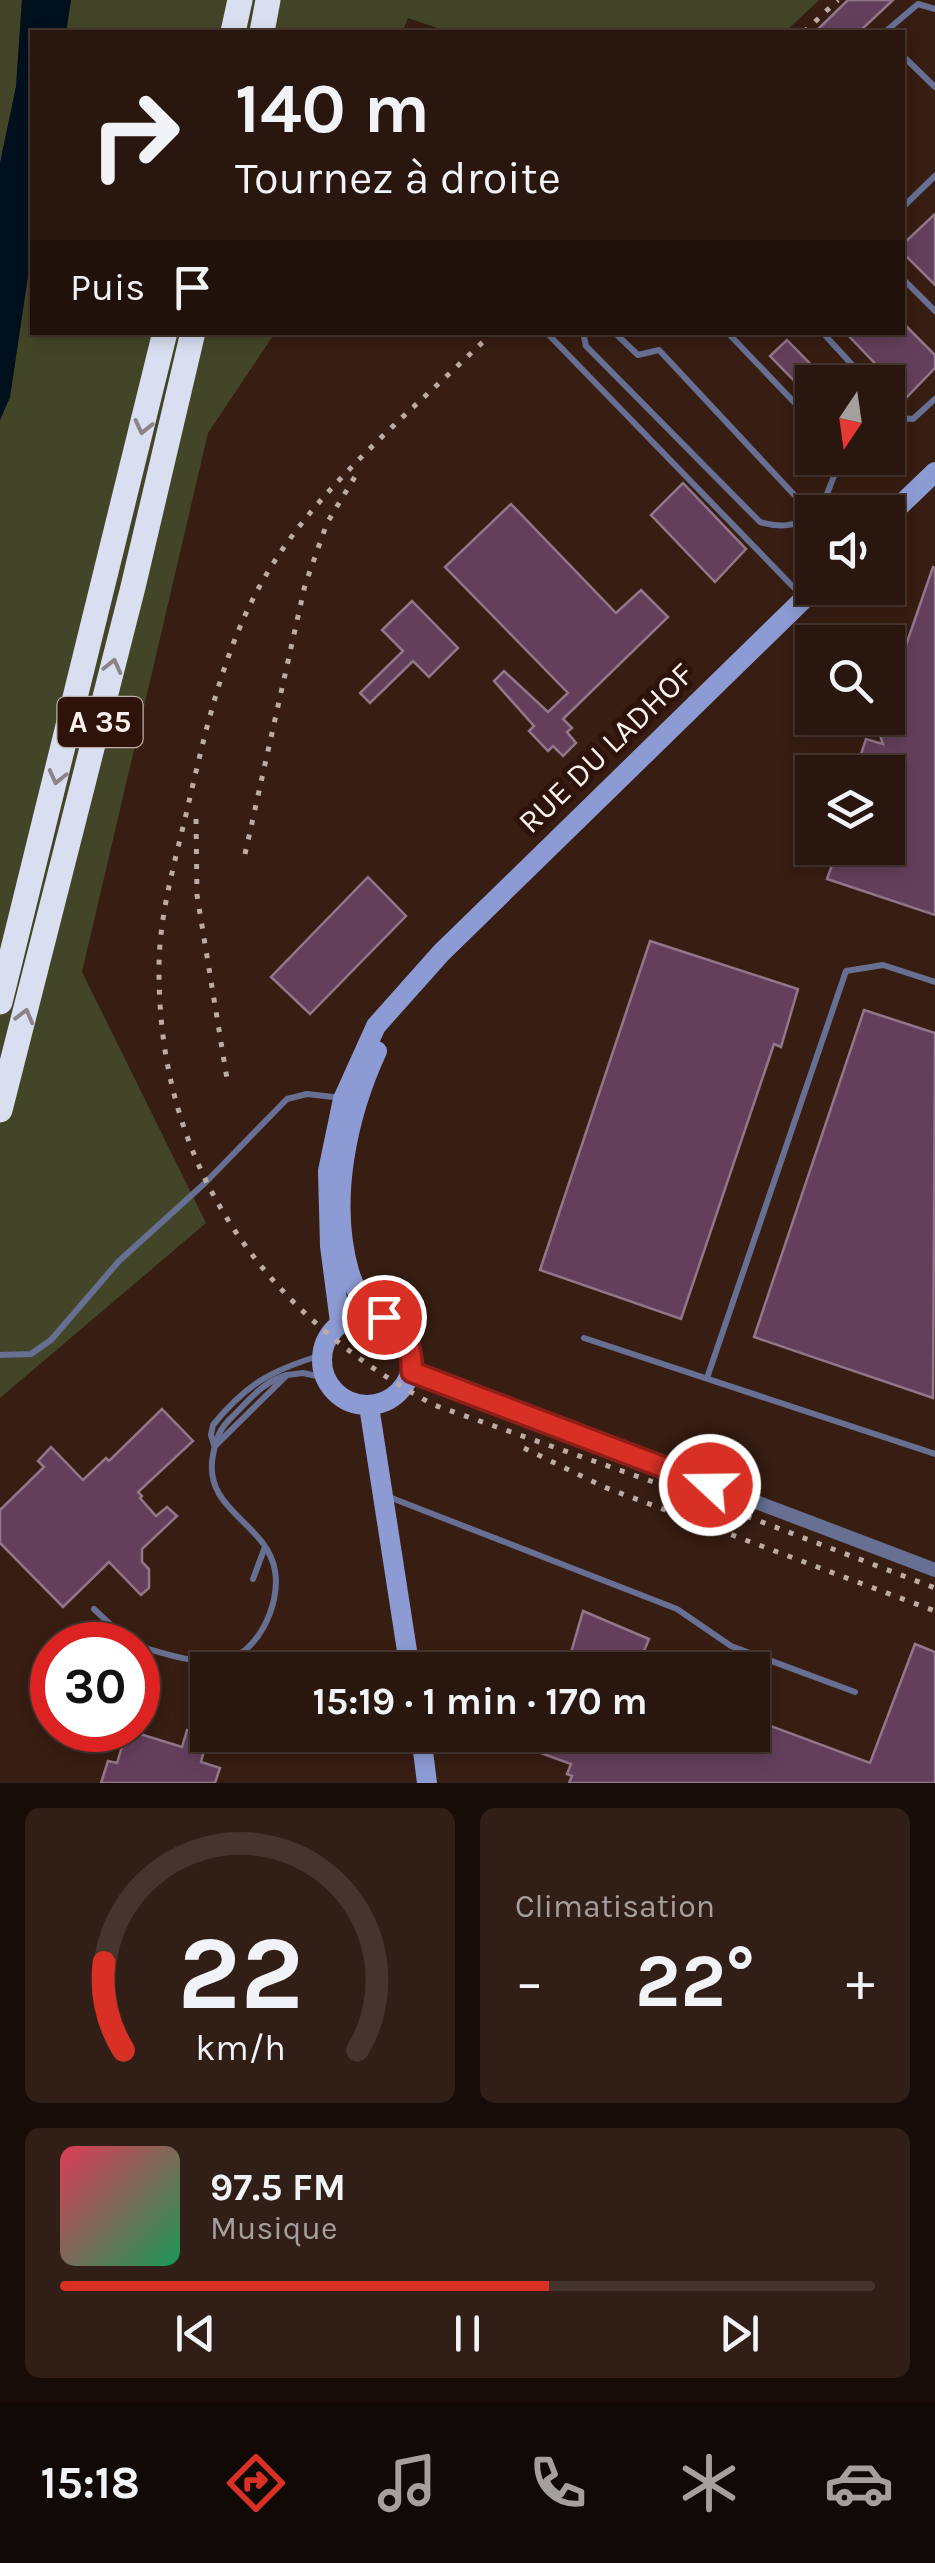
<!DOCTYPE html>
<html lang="fr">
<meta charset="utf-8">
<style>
body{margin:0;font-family:Karla,sans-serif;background:#311f17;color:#f1f3f6;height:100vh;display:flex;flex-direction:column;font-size:38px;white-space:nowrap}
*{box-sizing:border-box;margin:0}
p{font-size:32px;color:#a59f9e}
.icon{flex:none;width:55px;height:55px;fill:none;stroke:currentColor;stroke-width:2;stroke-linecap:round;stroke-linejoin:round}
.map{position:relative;height:1783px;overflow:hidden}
.panel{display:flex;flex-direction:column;gap:25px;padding:25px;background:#170c08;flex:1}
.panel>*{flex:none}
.hud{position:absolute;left:30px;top:30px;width:875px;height:305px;border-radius:0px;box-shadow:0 5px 15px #0003,0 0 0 2px #45352e;background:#29160e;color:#f1f3f6;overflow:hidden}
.needle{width:65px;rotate:193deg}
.tools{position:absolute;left:795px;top:365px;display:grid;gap:20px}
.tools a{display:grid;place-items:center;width:110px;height:110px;border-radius:0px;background:#29160e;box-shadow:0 5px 15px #0003,0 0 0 2px #45352e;font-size:50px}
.speed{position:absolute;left:30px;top:1622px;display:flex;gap:20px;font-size:50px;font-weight:700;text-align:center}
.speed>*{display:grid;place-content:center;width:130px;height:130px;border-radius:50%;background:#29160e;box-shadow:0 5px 15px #0003,0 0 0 2px #45352e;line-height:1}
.speed .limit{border:15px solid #d22;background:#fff;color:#111}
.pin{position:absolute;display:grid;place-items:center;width:85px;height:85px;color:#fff;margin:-42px;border:5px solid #fff;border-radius:50%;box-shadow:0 2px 10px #0007}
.me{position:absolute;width:110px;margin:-55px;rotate:291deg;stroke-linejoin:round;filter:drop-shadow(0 0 8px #0008)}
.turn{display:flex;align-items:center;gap:35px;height:210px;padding:0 40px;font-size:45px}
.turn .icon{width:130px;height:130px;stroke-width:2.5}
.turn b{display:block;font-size:70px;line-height:85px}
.then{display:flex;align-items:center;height:95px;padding:0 40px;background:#0003;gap:20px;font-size:38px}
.big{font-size:75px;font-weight:700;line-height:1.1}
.panel .widget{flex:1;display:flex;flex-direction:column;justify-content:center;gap:15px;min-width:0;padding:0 35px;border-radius:15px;background:#311f17}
.panel .dial{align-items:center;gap:0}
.dial svg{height:260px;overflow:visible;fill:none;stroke:#45352e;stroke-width:7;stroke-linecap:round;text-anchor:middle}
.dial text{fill:#f1f3f6;stroke:none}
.song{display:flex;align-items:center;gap:30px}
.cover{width:120px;height:120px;border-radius:15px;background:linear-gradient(135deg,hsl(350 70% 55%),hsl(150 70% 35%))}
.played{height:10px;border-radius:5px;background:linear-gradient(90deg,#d93025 60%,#45352e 60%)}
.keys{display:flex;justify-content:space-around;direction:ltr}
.heat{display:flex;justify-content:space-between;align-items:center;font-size:55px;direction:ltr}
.panel .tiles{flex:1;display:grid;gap:25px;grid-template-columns:1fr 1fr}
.widget:last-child{grid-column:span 2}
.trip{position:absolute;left:190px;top:1652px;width:580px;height:100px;border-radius:0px;background:#29160e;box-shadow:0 5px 15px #0003,0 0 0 2px #45352e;font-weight:700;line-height:100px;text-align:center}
.tabs{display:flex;height:160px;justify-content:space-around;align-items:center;background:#100906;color:#a59f9e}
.tabs .icon{width:70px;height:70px}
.tabs .current{color:#d93025}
.tabs b{font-size:45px;color:#f1f3f6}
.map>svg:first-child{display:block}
.green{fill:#434528}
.water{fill:#00101d}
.building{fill:#633f5b;stroke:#92778b;stroke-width:2.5}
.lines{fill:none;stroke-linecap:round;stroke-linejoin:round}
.service{stroke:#677093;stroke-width:6}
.minor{stroke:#677093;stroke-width:14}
.secondary{stroke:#8c9bd3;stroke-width:20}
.motorway{stroke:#d9dff0;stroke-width:25}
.rail{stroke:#bdaca6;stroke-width:5;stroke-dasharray:5 10;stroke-linecap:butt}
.oneway{stroke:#8c8388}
.route-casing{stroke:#8d1f18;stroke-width:25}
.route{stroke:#d93025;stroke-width:18}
.labels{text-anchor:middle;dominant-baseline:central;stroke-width:10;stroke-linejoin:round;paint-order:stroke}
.shield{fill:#2d1309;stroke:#bfaea9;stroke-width:2.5}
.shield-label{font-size:30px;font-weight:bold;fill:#fdf1ed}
.street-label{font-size:32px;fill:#fdf1ed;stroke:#2d1309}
</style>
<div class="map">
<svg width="935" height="1783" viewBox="0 0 935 1783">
<rect width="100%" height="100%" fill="#371d12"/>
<g class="green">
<polygon points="0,0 22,0 16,87 0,163"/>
<polygon points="71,0 819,0 785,32 449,32 408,18 402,32 66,32"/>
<polygon points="32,249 32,332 275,333 208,433 82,972 206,1223 0,1398 0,420 10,397"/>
</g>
<polygon class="water" points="22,0 71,0 66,32 32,32 32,249 10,397 0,420 0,163 16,87"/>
<g class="building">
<polygon points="848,0 893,0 859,32 815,32"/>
<polygon points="935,214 935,285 902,252 902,245"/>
<polygon points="902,322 935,355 935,368 907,397 845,332 902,332"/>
<polygon points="787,340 828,382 812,382 812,399 770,356"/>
<polygon points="683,483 746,549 715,582 651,515"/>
<polygon points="511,504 616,613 641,590 668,617 563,719 572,728 567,732 576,743 563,756 553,746 548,751 529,731 534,726 494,681 504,671 548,712 568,693 445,567"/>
<polygon points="933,567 935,568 935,915 827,879 838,848 888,848 888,772 863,772 868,759 860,757 866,739 883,744 874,718 888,718 888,683 896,674"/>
<polygon points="412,601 458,648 429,677 413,661 370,703 360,693 403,651 382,630"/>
<polygon points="368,877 406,916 310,1014 271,977"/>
<polygon points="650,941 798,989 781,1047 774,1044 681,1319 540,1270"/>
<polygon points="864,1010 935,1033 933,1398 754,1337"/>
<polygon points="162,1409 193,1441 138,1492 142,1496 140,1498 156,1516 167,1507 177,1516 142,1549 142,1562 149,1569 149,1588 141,1595 109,1562 63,1607 0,1543 0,1510 44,1467 38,1461 51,1447 83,1480 106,1458 109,1461"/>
<polygon points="583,1611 649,1639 642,1656 646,1658 642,1670 566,1670"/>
<polygon points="915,1644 935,1652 935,1783 569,1783 572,1776 567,1774 571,1764 538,1752 544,1735 752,1735 752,1719 870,1763"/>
<polygon points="127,1730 182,1747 187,1730 208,1736 201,1762 220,1768 215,1783 101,1783 108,1761 117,1763"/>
</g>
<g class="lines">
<g class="service">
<polyline points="885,32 918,4 935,9"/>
<polyline points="902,55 935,87"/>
<polyline points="902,208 935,176"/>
<polyline points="902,278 935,311"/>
<polyline points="546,332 803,597"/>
<path d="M 583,332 L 586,346 L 760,522 C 781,528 793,526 812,517"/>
<polyline points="614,332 638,355 659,350 799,500 809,503 818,512"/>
<polyline points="727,332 812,421"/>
<polyline points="822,332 868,382"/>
<polyline points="888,404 901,418 913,419 935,399"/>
<polyline points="820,512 841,458"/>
<polyline points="584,1338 935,1454"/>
<polyline points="0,1355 31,1354 51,1340 119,1261 205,1183 287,1099 307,1094 342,1098"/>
<polyline points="707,1378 846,971 883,965 935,982"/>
<path d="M 214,1445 L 211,1435 L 213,1425 C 246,1384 272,1370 322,1355"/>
<polyline points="215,1446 287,1375 303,1373 326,1378"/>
<polyline points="389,1497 677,1609 731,1646 855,1692"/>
<polyline points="253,1579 265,1547"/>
<polyline points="94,1609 132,1645"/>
<path d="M 138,1646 C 163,1653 194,1664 221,1661 C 257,1657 281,1604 275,1571 C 267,1522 202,1511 213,1455 C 216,1438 220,1428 233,1416 C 250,1399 264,1381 287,1375"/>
</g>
<polyline class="minor" points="412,1371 935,1570"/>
<g class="secondary">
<polyline points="888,517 935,472"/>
<path d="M 367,1314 C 362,1300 353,1286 349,1271 C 329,1200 347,1116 377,1051"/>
<circle cx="367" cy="1360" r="45"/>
<polyline points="340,1322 330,1246 328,1171 343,1099 376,1026 441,953 815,588"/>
<polyline points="369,1406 410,1670"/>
<polyline points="421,1735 427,1783"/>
</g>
<g class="motorway">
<polyline points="233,32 240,0"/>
<polyline points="262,32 268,0"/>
<polyline points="0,1002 165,332"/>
<polyline points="0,1110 133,587 193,332"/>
</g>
<g class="rail">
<polyline points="804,32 838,0"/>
<path d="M 493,332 C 422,402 332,474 278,556 C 229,629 210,712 190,797 C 178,852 159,911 159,968 C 158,1166 263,1313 434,1405 L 699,1498 L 935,1588"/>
<polyline points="196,819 197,895 228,1085"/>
<polyline points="245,854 305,585 327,523 356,475"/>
<polyline points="524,1448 604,1487 935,1611"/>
</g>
</g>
<defs><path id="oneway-chevron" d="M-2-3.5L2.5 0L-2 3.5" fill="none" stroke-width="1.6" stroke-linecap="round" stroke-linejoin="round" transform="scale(2.5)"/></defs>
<g class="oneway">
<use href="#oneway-chevron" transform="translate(143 427) rotate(103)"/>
<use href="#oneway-chevron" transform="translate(113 666) rotate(-76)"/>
<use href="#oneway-chevron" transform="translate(57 777) rotate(104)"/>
<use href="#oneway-chevron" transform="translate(25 1016) rotate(-75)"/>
</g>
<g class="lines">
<g class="route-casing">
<path id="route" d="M 384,1317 C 407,1331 412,1346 412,1372 L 710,1485"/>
</g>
<use href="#route" class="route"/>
</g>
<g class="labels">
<rect class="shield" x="57.5" y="697" width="85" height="50" rx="8"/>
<g class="shield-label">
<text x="100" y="722">A 35</text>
</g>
<g class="street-label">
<text transform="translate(606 748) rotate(-44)">RUE DU LADHOF</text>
</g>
</g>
</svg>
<div class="tools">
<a><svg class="needle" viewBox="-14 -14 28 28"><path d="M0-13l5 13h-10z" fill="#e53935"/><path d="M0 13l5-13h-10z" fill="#a59f9e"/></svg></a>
<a><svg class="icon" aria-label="sound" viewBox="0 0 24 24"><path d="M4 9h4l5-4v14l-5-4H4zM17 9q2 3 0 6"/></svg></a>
<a><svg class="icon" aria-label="search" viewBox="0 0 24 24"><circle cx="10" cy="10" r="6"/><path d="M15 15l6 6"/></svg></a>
<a><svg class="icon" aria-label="layers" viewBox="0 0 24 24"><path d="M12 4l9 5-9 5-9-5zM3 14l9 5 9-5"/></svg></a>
</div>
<div class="speed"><div class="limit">30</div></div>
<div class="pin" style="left:384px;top:1317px;background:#d93025"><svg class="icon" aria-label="arrive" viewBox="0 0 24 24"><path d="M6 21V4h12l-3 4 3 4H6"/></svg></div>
<svg class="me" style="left:710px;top:1485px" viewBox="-20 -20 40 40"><circle r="17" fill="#d93025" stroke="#fff" stroke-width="3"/><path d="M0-11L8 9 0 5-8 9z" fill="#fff"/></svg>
<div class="trip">15:19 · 1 min · 170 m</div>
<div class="hud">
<div class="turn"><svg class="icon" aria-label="right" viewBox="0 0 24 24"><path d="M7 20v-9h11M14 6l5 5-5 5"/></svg><div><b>140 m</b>Tournez à droite</div></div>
<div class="then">Puis<svg class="icon" aria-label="arrive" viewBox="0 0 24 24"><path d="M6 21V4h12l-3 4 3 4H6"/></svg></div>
</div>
</div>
<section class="panel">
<div class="tiles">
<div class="widget dial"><svg viewBox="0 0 100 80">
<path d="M14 69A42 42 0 1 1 86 69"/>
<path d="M14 69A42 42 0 0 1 8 42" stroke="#d93025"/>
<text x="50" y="56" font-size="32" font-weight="700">22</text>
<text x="50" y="72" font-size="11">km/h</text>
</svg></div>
<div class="widget"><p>Climatisation</p>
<div class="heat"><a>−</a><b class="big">22°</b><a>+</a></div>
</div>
<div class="widget">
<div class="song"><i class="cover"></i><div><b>97.5 FM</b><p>Musique</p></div></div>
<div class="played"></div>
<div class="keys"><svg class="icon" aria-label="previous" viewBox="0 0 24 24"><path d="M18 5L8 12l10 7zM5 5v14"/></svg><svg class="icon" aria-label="pause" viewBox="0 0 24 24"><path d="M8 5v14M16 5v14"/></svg><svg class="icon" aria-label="next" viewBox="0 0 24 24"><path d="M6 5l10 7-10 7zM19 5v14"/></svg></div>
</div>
</div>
</section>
<nav class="tabs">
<b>15:18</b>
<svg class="icon current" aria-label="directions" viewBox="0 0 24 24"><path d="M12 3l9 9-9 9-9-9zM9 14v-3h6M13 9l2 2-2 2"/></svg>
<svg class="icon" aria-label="music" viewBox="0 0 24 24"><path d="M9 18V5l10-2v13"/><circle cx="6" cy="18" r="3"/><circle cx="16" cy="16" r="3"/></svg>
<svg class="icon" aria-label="phone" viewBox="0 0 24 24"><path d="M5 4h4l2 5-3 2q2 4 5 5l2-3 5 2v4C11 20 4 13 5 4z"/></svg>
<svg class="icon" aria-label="climate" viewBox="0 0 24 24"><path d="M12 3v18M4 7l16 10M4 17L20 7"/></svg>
<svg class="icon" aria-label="car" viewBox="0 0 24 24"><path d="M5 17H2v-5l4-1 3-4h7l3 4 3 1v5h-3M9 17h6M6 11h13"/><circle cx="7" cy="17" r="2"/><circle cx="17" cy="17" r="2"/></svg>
</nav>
